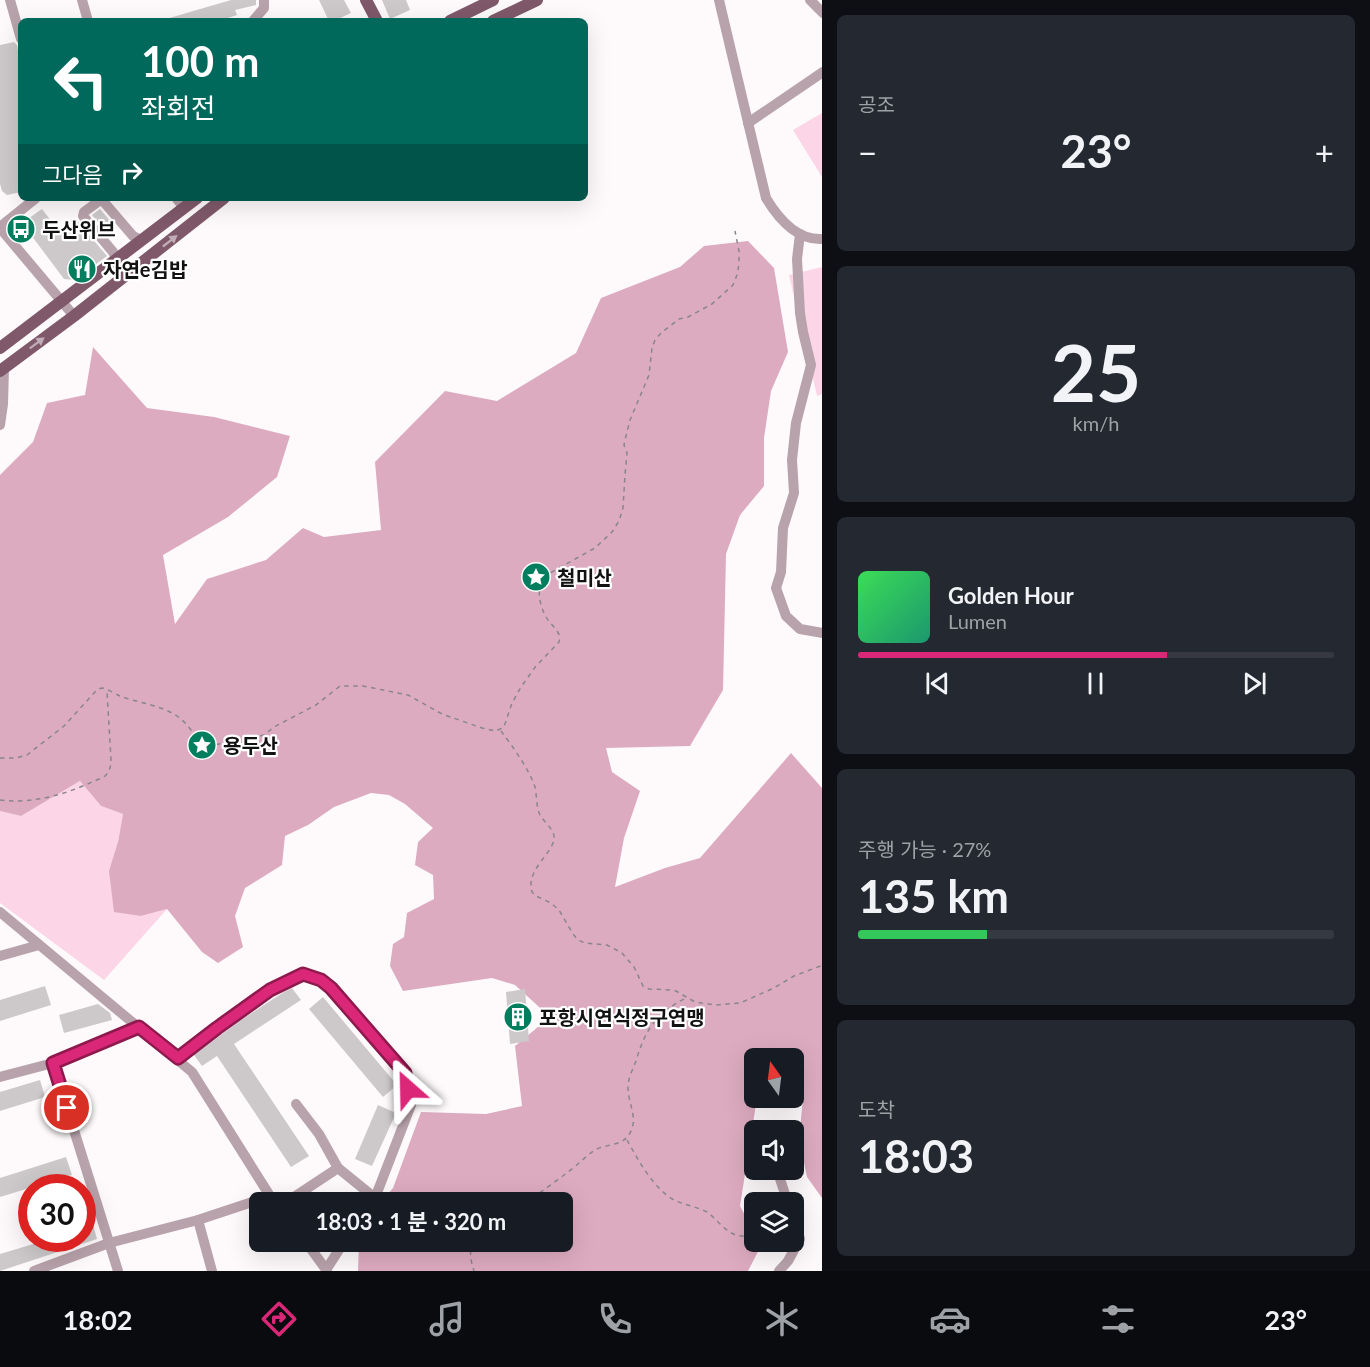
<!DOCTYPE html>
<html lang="ko">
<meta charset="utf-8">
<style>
body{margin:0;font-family:Lato,"Noto Sans KR",sans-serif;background:#242831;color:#f1f3f6;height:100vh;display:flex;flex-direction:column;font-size:22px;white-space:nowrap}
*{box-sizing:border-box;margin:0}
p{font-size:20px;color:#9ea1a6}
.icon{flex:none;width:33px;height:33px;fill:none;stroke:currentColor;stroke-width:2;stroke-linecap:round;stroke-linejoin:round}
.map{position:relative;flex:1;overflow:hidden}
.details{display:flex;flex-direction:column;gap:15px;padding:15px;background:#0d0f14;width:548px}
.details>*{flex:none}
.guide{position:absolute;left:18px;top:18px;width:570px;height:183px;border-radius:9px;box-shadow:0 6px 24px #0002;background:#00695c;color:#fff;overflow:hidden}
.needle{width:39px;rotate:346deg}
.tools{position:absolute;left:744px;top:1048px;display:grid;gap:12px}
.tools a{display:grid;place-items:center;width:60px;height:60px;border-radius:9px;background:#171b24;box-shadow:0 6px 24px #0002;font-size:30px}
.speed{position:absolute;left:18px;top:1174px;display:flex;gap:12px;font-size:30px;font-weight:700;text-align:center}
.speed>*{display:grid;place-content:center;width:78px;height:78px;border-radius:50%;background:#171b24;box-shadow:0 6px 24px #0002;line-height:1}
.speed .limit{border:9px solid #d22;background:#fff;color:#111}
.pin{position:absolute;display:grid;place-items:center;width:51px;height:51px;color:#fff;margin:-26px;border:3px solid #fff;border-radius:50%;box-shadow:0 2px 6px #0007}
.me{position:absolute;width:66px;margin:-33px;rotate:335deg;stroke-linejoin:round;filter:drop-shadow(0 0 4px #0008)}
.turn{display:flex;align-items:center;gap:21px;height:126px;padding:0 24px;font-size:27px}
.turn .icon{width:78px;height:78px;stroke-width:2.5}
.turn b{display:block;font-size:42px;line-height:51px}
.then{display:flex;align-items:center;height:57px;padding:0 24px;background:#0003;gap:12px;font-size:22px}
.big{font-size:45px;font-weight:700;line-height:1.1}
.details .widget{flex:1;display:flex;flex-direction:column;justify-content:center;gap:9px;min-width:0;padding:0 21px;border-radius:9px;background:#242831}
.details .dial{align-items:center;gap:0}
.dial b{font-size:78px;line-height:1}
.song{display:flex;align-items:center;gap:18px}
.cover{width:72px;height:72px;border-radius:9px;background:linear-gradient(135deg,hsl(130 70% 55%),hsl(160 70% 35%))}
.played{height:6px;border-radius:3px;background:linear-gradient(90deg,#db2777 65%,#363941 65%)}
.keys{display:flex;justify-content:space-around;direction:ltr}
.heat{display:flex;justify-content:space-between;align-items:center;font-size:33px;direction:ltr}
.charge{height:9px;border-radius:4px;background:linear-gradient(90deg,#34c759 27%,#363941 0)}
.trip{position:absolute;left:249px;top:1192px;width:324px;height:60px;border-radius:9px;background:#171b24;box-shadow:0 6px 24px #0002;font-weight:700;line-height:60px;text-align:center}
.tabs{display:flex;height:96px;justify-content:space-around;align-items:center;background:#090b0e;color:#9ea1a6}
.tabs .icon{width:42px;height:42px}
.tabs .selected{color:#db2777}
.tabs b{font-size:27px;color:#f1f3f6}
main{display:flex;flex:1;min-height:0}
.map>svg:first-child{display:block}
.green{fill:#fcd5e6}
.forest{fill:#ddabc0}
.building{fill:#cdc9cb}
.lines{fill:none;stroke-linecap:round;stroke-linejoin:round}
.path{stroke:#898687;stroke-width:1.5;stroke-dasharray:4.5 4.5;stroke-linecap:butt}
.minor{stroke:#b8a2ab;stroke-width:10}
.major{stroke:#7f596a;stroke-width:12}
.oneway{fill:#bfacb4}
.route-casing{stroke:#8e194d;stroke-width:15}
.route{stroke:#db2777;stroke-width:10}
.labels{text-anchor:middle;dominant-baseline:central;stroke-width:4.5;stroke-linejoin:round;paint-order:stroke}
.poi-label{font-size:20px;font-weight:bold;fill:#131213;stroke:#fff;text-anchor:start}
</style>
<main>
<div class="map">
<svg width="823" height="1271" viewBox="0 0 823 1271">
<rect width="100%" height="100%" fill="#fefafb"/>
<g class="green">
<polygon points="822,113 822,177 793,130"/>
<polygon points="822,267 823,394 817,396 789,275"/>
<polygon points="80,781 101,806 123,814 118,842 141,916 167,909 104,980 0,903 0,811 21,816"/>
</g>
<polygon class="forest" points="748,241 774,268 788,352 771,391 764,438 764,486 740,515 726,554 723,690 690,746 606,748 612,772 640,791 624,838 615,887 665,868 700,858 791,753 822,788 822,1198 807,1177 799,1139 804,1088 803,1057 785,1059 754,1059 754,1098 757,1098 740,1206 754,1232 754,1242 760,1242 762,1244 748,1271 358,1271 359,1242 562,1242 562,1203 380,1203 393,1188 421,1112 486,1114 522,1106 515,1046 550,1017 515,985 492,978 403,991 390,966 393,944 404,937 407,913 434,899 433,875 415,865 418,842 433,828 405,804 389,795 371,793 334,807 308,825 285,836 282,865 245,888 235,916 243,947 218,963 202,952 167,909 141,916 114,912 109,871 118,842 123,814 101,806 80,781 21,816 0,811 0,475 33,442 47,403 85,395 93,347 147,408 214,417 290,436 277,477 228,517 163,555 175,624 207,579 266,560 303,528 324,537 381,530 375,462 445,391 497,401 576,353 601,298 680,267 704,246"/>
<g class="building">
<polygon points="231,0 256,0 256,5 235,10 237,15 219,21 167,21 166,19"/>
<polygon points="319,0 344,0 351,13 334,21 329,21"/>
<polygon points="382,0 406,0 410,10 390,19"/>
<polygon points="14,42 17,45 19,56 21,56 21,192 7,195 2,191 0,184 0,45"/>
<polygon points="42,209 62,235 78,222 107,256 75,280 64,279 22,223"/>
<polygon points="100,209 113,224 105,231 92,215"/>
<polygon points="45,986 51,1005 0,1021 0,1000"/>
<polygon points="292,988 301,1000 234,1044 309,1156 291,1167 217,1056 202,1066 194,1055 241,1020 284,992"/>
<polygon points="525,989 529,1041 510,1044 506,992"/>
<polygon points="323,997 397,1085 383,1097 309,1009"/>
<polygon points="98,1004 110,1013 112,1020 64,1033 59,1015"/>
<polygon points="40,1080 45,1097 0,1111 0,1092"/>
<polygon points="378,1105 396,1113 372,1166 355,1159"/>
<polygon points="66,1157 72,1175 0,1197 0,1178"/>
<polygon points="93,1225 97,1239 0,1271 0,1254 50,1239 82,1239 82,1228"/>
</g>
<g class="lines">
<g class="path">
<path d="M 501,731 C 513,747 529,769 535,787 C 537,796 536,806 540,815 C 545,824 558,831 553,843 C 547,858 526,872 532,892 L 536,896 L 551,903 L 559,910 L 573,934 L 578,940 L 585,943 L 607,945 L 622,953 L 634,967 L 643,986 L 649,989 L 671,990 L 676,991 L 695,1002 L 716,1005 L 740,1003 L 774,988 L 794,976 L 823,965"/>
<path d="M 0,758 L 16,758 L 27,755 L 64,726 L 95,692 C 97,690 99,688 103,688 C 108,689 115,694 120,696 C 138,703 161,705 177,716 C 189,724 195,738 206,746 L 250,739 L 264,735 L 274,727 L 316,705 L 340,686 L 363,686 L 408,695 L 442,714 L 482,728 L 496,731 L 504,727 L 512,703 L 521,687 L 536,666 L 559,642 C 562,631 551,626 546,617 C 538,602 535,583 550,573 L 595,548 L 612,532 L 619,521 L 623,508 L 625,475 L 627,453 L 624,445 L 625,440 L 630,420 L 649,375 L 652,348 L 655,340 L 661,333 L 679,319 L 688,317 L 712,304 L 733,285 L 737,275 L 739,264 L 739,251 L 735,231"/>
<path d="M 0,800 C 31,804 64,795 92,782 C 96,780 101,779 105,776 C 110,771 111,766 111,759 L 107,692"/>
<path d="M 627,1140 C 638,1160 655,1191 676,1201 C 686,1205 697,1207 707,1212 C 717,1219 724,1231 736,1235 C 742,1237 749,1236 754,1236"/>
<path d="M 525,1203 C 541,1192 558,1180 573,1168 C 581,1162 587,1155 595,1150 C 605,1144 621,1146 628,1136 C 640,1120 628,1105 628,1087 C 628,1078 633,1069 636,1061 C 645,1030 656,1013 686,998"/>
<path d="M 474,1242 C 468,1253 471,1260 474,1271"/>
<polyline points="773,1242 781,1249"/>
</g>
<g class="minor">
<polyline points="10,0 21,39"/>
<polyline points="82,0 88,21"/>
<path d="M 719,0 L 766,198 C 778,218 796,241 823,239"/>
<polyline points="810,0 823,13"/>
<polyline points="253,21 264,8 264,0"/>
<polyline points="748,123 823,72"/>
<polyline points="176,198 184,208"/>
<polyline points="0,227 36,198"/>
<polyline points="0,228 74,316"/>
<polyline points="800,234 797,259 800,313 803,332 811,365 796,423 792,460 794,493 783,528 781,572 776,588 786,616 800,629 823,633"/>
<polyline points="117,259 113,252 83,216 84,212 99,201 103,201 133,236 141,240"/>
<polyline points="0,425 3,404 4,368"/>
<polyline points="0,912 192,1072 270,1196 279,1203"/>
<polyline points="0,956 39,945"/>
<polyline points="178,1058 217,1028 270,990 303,974 320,980 331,988 405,1073 411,1105 375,1198 370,1203"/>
<polyline points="53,1063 118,1271"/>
<polyline points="0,1077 53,1063 139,1027"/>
<polyline points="338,1168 375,1198"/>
<polyline points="777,1170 788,1203"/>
<polyline points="285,1203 338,1168 319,1134 296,1104"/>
<polyline points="198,1220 212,1271"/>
<polyline points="306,1242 327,1271"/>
<polyline points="326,1270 344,1242"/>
<polyline points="34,1271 109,1243 198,1220 270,1196"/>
<polyline points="779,1271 788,1261 800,1239 794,1219"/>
</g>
<g class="major">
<polyline points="366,0 377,21"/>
<polyline points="450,21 493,0"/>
<polyline points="493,21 537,0"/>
<polyline points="0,348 197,198"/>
<polyline points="0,371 74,316 224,198"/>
</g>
</g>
<defs><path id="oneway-solid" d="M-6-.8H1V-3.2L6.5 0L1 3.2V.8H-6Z" transform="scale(1.5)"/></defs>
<g class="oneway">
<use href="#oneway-solid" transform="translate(170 241) rotate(-38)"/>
<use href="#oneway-solid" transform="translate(37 343) rotate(-37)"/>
</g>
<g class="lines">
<g class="route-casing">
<polyline id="route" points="67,1108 53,1063 139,1027 178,1058 217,1028 270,990 303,974 321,980 331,988 405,1073 408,1089"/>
</g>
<use href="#route" class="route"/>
</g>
<defs>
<g id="bus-disc" transform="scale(1.5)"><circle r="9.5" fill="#007e5d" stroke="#fff"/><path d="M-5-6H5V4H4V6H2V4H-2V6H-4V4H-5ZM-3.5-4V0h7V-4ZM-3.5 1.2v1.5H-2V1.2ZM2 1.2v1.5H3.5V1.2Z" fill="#fff"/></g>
<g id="restaurant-disc" transform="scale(1.5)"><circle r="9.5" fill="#007e5d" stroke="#fff"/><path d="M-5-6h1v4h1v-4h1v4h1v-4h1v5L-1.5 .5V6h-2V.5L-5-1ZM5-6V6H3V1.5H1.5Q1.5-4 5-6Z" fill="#fff"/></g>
<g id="sight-disc" transform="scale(1.5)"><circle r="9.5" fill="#007e5d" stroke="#fff"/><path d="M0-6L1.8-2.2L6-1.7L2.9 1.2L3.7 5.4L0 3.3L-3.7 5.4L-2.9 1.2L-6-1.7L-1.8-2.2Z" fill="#fff"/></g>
<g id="building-disc" transform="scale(1.5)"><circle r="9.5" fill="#007e5d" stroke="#fff"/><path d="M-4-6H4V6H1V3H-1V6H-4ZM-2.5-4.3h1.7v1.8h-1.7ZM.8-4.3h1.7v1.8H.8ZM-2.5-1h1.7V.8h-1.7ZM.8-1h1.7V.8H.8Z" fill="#fff"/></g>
</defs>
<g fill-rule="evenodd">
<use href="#bus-disc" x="21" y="229"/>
<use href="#restaurant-disc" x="82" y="269"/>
<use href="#sight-disc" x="536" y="577"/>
<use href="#sight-disc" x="202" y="745"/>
<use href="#building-disc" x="518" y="1017"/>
</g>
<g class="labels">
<g class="poi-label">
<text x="42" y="229">두산위브</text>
<text x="103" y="269">자연e김밥</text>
<text x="557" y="577">철미산</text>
<text x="223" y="745">용두산</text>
<text x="539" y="1017">포항시연식정구연맹</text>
</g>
</g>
</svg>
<div class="tools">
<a><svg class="needle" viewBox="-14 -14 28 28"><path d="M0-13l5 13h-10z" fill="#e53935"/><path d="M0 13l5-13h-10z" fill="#9ea1a6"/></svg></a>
<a><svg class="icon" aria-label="sound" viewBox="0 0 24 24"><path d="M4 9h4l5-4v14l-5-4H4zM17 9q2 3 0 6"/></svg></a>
<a><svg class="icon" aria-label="layers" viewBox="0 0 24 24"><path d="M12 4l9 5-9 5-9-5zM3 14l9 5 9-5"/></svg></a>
</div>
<div class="speed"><div class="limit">30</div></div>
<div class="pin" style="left:67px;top:1108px;background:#d93025"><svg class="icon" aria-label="arrive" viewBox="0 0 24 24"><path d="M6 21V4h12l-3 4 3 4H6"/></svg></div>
<svg class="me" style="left:408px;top:1089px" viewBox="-20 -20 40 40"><path d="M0-17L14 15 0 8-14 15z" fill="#db2777" stroke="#fff" stroke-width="4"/></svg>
<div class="trip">18:03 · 1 분 · 320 m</div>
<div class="guide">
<div class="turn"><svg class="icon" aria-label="left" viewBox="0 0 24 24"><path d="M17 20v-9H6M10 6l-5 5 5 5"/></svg><div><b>100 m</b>좌회전</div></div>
<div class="then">그다음<svg class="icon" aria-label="right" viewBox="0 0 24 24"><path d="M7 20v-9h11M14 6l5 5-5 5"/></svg></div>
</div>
</div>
<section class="details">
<div class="widget"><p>공조</p>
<div class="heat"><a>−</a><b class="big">23°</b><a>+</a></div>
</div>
<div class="widget dial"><b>25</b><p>km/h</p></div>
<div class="widget">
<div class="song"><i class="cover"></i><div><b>Golden Hour</b><p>Lumen</p></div></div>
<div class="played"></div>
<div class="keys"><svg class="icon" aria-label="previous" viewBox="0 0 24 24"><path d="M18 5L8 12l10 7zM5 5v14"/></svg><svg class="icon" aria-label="pause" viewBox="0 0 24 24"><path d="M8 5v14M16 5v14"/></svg><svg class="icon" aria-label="next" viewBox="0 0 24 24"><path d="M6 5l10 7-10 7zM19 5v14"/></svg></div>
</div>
<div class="widget"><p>주행 가능 · 27%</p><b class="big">135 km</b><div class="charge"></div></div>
<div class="widget"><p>도착</p><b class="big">18:03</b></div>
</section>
</main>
<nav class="tabs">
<b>18:02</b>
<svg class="icon selected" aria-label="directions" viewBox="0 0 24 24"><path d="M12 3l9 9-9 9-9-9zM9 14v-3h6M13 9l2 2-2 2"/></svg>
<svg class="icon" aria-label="music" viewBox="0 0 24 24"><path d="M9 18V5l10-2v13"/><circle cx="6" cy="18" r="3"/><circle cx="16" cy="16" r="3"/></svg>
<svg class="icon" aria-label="phone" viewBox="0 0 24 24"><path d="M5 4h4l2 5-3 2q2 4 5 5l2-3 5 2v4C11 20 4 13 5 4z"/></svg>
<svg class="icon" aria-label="climate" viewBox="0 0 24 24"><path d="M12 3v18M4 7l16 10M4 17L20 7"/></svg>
<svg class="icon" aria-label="car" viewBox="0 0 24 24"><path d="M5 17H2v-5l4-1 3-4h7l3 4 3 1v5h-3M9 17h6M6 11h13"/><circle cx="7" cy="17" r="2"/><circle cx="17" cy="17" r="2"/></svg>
<svg class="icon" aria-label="filters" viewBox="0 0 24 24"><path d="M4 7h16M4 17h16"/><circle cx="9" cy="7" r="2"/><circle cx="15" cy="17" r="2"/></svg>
<b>23°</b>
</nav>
